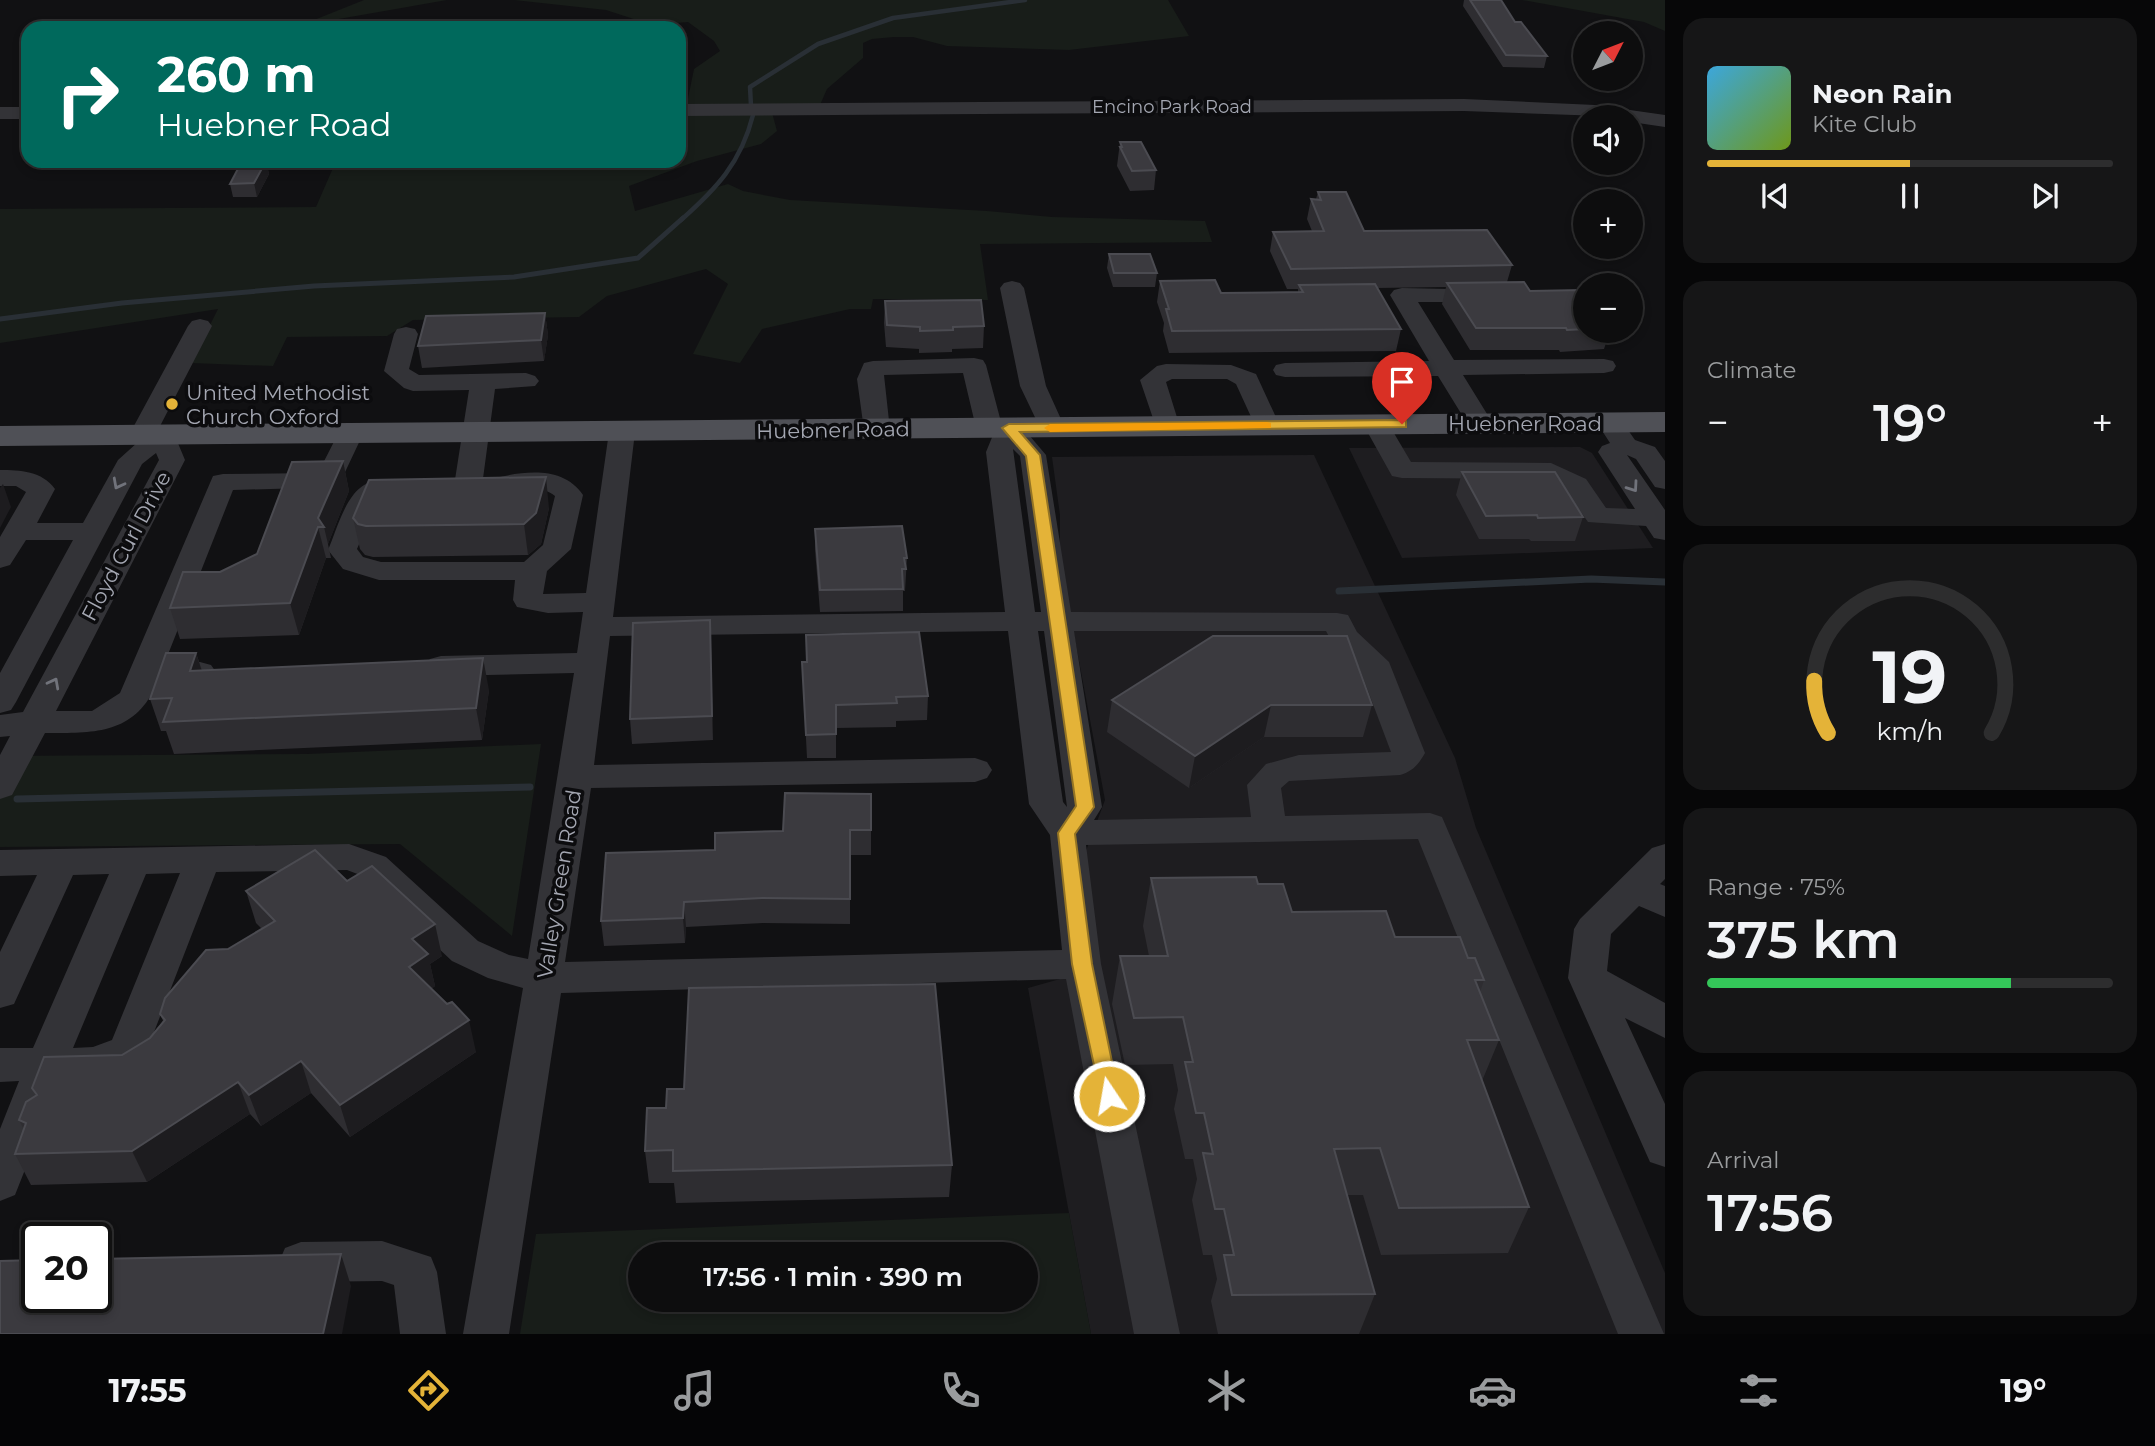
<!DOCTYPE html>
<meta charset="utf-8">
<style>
body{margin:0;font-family:Montserrat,sans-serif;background:#161617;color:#f1f3f6;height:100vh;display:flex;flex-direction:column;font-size:26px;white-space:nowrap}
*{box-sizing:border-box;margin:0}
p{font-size:23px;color:#9a9c9e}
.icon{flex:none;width:38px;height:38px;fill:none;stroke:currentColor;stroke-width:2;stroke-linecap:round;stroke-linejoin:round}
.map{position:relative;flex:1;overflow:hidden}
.panel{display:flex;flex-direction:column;gap:18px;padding:18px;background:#070708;width:490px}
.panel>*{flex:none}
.hud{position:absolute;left:21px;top:21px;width:665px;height:147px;border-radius:21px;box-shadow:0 4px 10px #0003,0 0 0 2px #2d2d2e;background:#00695c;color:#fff;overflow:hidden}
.needle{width:46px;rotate:48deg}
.tools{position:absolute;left:1573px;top:21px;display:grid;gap:14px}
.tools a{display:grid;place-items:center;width:70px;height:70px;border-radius:50%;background:#0d0d0e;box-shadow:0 4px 10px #0003,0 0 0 2px #2d2d2e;font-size:35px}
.speed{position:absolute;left:21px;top:1222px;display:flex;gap:14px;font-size:35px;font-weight:700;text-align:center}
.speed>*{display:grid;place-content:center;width:91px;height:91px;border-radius:50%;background:#0d0d0e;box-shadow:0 4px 10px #0003,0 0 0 2px #2d2d2e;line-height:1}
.speed .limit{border:4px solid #111;border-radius:10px;background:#fff;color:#111}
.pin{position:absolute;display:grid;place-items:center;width:60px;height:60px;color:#fff;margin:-72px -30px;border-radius:50% 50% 50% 0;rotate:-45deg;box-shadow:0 0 7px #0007}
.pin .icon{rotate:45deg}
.me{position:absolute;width:77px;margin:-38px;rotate:348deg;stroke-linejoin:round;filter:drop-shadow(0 0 5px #0008)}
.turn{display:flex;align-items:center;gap:24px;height:147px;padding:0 21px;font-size:32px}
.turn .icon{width:91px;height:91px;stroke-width:2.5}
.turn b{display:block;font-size:49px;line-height:60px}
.big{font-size:52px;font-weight:600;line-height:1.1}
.panel .card{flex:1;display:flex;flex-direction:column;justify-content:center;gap:10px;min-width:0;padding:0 24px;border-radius:21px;background:#161617}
.panel .dial{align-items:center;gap:0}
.dial svg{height:182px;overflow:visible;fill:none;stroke:#2d2d2e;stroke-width:7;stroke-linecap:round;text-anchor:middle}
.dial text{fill:#f1f3f6;stroke:none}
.song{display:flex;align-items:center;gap:21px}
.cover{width:84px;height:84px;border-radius:10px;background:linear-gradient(135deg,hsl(200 70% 55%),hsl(80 70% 35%))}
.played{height:7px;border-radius:4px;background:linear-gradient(90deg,#e4b338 50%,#2d2d2e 50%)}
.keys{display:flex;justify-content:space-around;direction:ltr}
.heat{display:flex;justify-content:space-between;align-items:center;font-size:38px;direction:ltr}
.charge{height:10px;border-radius:5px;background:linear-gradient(90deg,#34c759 75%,#2d2d2e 0)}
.trip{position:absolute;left:628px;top:1242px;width:410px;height:70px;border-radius:35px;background:#0d0d0e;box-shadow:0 4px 10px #0003,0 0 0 2px #2d2d2e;font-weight:600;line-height:70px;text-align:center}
.dock{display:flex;height:112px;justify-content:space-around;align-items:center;background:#050506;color:#9a9c9e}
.dock .icon{width:49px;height:49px}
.dock .current{color:#e4b338}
.dock b{font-size:32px;color:#f1f3f6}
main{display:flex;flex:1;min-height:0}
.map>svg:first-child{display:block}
.built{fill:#1e1d20}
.green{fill:#181d19;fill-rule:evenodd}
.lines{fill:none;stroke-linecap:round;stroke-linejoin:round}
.stream-far2{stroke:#292f35;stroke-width:4.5}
.stream-far1{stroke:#292f35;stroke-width:5}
.stream{stroke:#292f35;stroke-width:7}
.minor{fill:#333337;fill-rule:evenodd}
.major{fill:#4f5056;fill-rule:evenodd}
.wall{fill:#2e2d31}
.shaded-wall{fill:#1d1c1f}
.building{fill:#3b3a3f;stroke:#4b4b51;stroke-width:2}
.oneway{stroke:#71737b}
.route{fill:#e4b338;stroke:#947424;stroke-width:2}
.slow{fill:#f59e0b}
.poi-dot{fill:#e4b338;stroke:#0c0c0e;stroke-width:2.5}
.labels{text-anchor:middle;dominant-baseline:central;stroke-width:7;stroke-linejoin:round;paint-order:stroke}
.far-street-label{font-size:18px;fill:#a4a7b2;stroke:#0c0c0e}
.poi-label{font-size:21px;fill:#a4a7b2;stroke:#0c0c0e;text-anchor:start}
.street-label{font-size:21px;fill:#a4a7b2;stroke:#0c0c0e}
</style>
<main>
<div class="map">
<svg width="1665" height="1334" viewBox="0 0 1665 1334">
<rect width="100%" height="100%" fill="#111113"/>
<g class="built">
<polygon points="1580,447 1592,453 1653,548 1402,558 1349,448"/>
<polygon points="1314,455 1455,758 1476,828 1665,1273 1665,1334 1091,1334 1028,988 1099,968 1086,851 1105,800 1060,559 1060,515 1052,457"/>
</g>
<g class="green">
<polygon points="364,0 447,0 299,26"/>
<polygon points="514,0 1168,0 1189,36 1069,50 947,46 913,37 894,37 872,39 863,43 863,58 827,89 820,105 770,105 777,131 761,144 697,161 629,186 635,211 728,184 743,191 790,200 987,211 1052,217 1205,221 1212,242 980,244 988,300 873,299 871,309 850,309 762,329 740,363 693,354 728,284 706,269 607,296 579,317 413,320 387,336 287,337 273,366 191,363 218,309 0,343 0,209 316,207 336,161 679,161 679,113 685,113 694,69 720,51 714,41 688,22 652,25 606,10"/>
<polygon points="1522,0 1665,0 1665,31 1644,22"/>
<polygon points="541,744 512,936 400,844 0,847 0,756 307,754"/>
<path d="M 1069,1213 L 1091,1334 L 520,1334 L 536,1234 ZM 640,1255 L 1026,1255 L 1026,1300 L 640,1300 Z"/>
</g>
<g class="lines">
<g class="stream-far2">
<polyline points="751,106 750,87 818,44 893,18 1025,0"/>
<path d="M 681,220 C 716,189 741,163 753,115"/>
</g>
<polyline class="stream-far1" points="0,319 122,303 314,286 514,277 638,258 683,218"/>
<g class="stream">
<polyline points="1339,591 1591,579 1665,582"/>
<polyline points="17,799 530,787"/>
</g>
<g class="minor">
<polygon points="1464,99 1595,105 1665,115 1665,127 1631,122 1631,117 1464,111 679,116 679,104"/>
<rect x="0" y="107" width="28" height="12"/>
<polygon points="1012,281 1020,283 1024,288 1046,386 1065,428 1061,434 1052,436 1043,434 1020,386 1000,288 1004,283"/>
<polygon points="1402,288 1494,290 1498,295 1494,300 1486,302 1418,302 1454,360 1604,359 1613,361 1616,366 1613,371 1604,373 1463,375 1492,422 1488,428 1479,430 1470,428 1438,376 1285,377 1276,375 1273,370 1276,365 1285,363 1429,361 1390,295 1394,290"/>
<path d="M 200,319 L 208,321 L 212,326 L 159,428 L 172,429 L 185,460 L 56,711 L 92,711 L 120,693 L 213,476 L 223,474 L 318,473 L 341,428 L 350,426 L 359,428 L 363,434 L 338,487 L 233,490 L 165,662 L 200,662 L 211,665 L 216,672 L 211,679 L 200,682 L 157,683 C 135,735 94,733 45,733 L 12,795 L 0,799 L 0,755 L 10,736 L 0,737 L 0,715 L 23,712 L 159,460 L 156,453 L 142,464 L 16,702 L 11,710 L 0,713 L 0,673 L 73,540 L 26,540 L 10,565 L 0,568 L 0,537 L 26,492 L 16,486 L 0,486 L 0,470 C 20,470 42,471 55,489 L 37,523 L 83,523 L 118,460 L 138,442 L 129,435 L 188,326 L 192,321 Z"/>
<polygon points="406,327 415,329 418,334 409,369 419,375 526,373 535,376 539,381 535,386 495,389 482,486 478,492 468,494 458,492 454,486 469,390 413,391 404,388 384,371 394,334 397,329"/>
<path d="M 974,358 L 983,360 L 986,365 L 1001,422 L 1009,420 L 1018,422 L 1046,455 L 1071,612 L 1337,613 L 1348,615 L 1357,632 L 1389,662 L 1425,753 C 1418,765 1413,771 1400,775 L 1289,781 L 1281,788 L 1285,816 L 1430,813 L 1442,817 L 1664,1334 L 1618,1334 L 1418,839 L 1086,845 L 1101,964 L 1180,1334 L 1134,1334 L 1066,979 L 561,993 L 509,1334 L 463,1334 L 523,988 L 488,978 L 452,961 L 360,875 L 347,870 L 216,872 L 142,1063 L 95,1081 L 60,1081 L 15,1195 L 0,1201 L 0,1129 L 19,1081 L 0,1082 L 0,1048 L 33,1048 L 109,874 L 73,875 L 14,1004 L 0,1008 L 0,952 L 37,875 L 0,876 L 0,850 L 349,844 L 386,857 L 478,941 L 509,955 L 528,959 L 574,673 L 441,676 L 430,673 L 425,666 L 430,659 L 441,656 L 577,653 L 583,612 L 548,613 L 517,607 L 513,600 L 515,580 L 379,580 L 343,569 L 328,550 C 339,525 350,474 385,482 L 389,488 L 378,500 L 357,549 L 363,557 L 381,562 L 524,562 L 543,545 L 555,496 C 536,481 516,495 495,490 L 491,484 L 495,478 C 526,471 563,466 583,495 L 571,549 L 547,571 L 543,594 L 586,593 L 609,432 L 613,426 L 622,424 L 631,426 L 635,432 L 613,617 L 1005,612 L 986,452 L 993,435 L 980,434 L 976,428 L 963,373 L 884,375 L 890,430 L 886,436 L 877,438 L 868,436 L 864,430 L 857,379 L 864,363 L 873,361 ZM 1013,449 L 1020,456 L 1041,612 L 1035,612 ZM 1008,631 L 1029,804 L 1050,835 L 1062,950 L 565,962 L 591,788 L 975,782 L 987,778 L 992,770 L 987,762 L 975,758 L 594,765 L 610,636 ZM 1038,631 L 1044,631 L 1067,807 L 1063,802 ZM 1074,631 L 1326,631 L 1333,644 L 1359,667 L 1391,752 L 1299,755 L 1266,764 L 1247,785 L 1251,817 L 1094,820 L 1102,807 ZM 180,873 L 112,1040 L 93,1047 L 73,1048 L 146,874 Z"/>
<polygon points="1166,364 1231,365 1256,374 1280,426 1276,432 1267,434 1258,432 1236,384 1227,379 1172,379 1166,382 1180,427 1176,433 1167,435 1158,433 1140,380 1157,366"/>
<polygon points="1376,416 1385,418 1411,462 1551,463 1586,479 1606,508 1635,509 1598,452 1602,446 1610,443 1601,429 1605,423 1614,421 1623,423 1635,440 1655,447 1665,461 1665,489 1655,487 1636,459 1627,455 1665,510 1665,540 1654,538 1646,526 1588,522 1566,491 1546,479 1402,478 1392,476 1363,424 1367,418"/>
<polygon points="1665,844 1665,879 1660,884 1665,886 1665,917 1639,906 1611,934 1607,971 1665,1003 1665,1038 1625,1018 1665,1104 1665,1167 1650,1162 1568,978 1574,929 1580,919 1652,848"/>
<polygon points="382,1241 431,1257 437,1272 446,1334 400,1334 394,1285 382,1281 301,1282 285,1276 279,1262 285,1248 301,1242"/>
</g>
<polygon class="major" points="1665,412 1665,432 0,446 0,426"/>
</g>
<g class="wall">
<polygon points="1464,0 1501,0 1515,22 1547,56 1544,68 1503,67 1463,6"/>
<polygon points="1120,142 1156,170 1154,190 1130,191 1117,166"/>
<polygon points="266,161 269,174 257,197 233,197 230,184"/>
<polygon points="1318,192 1364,231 1512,265 1507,282 1530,291 1586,294 1586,331 1610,331 1604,349 1560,352 1559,350 1470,350 1442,304 1446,287 1377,288 1401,329 1396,351 1169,353 1163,331 1164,323 1157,302 1160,281 1221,293 1298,292 1298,289 1287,289 1270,251 1273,232 1312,231 1307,219 1311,199 1316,199"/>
<polygon points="1109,254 1157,273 1155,287 1113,287 1107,268"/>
<polygon points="885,301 984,326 983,348 952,349 952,352 919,353 919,349 886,347 884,323"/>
<polygon points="545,313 548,335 544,361 422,368 418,346"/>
<polygon points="343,461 349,491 328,544 331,558 326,558 299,635 180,639 170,608 220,572 257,554"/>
<polygon points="1462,472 1583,517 1575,541 1531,541 1529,539 1479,539 1456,495"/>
<polygon points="549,508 541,544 528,555 373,557 365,555 360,549 353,518"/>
<polygon points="815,529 907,558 905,591 903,591 903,611 820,612 815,550"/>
<polygon points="806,635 928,696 927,720 896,721 896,727 836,728 836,758 807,758 802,662 806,662"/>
<polygon points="711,644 713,740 632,744 630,719"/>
<polygon points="196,653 202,670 489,690 482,740 174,754 166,731 161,731 150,699"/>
<polygon points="1112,700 1372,705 1363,737 1264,737 1189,788 1107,732"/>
<polygon points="871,830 871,855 850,855 850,924 763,923 686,927 685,943 604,946 601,921 715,850 783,831"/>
<polygon points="1151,878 1258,884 1292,912 1395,937 1468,958 1484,980 1480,992 1499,1040 1482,1081 1529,1207 1508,1253 1381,1255 1363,1195 1347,1195 1375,1294 1359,1334 1218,1334 1211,1301 1217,1279 1212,1255 1203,1255 1192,1200 1197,1179 1193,1159 1185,1159 1174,1109 1178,1090 1173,1064 1125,1065 1112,1004 1120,956 1149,956 1143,926"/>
<polygon points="347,881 442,956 430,964 435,986 431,989 476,1052 350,1137 311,1093 261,1126 250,1114 147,1182 31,1185 15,1154 24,1130 19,1120 36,1096 32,1088 122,1055 150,1038 163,1021 160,1014 262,929 256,923 246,891"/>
<polygon points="647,1108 952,1165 949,1197 676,1203 674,1183 649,1183 645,1151"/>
</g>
<g class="shaded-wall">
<polygon points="266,161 269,174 257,197 254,183"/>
<polygon points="545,313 548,335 544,361 541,340"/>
<polygon points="343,461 349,491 328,544 324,527 318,518"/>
<polygon points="546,477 549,508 541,544 528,555 524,524"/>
<polygon points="3,484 11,507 0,528 0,488"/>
<polygon points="318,527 326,558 299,635 290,603"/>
<polygon points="710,620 711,644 713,740 712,716"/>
<polygon points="196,653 206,684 190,671"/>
<polygon points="483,658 489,690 482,740 476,708"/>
<polygon points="1271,705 1264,737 1189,788 1195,756"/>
<polygon points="684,902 686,927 685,943 683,918"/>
<polygon points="435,924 442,956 430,964 435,986 417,999 409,967 412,939"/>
<polygon points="469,1020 476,1052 350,1137 340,1105"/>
<polygon points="301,1061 311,1093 261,1126 249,1095"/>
<polygon points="238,1082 250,1114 147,1182 132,1151"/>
<polygon points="341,1254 351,1286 342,1334 323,1334"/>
</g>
<g class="building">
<polygon points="1470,0 1501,0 1515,22 1521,22 1547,56 1506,55"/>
<polygon points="1120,142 1141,142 1156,170 1132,171 1120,147 1122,147"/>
<polygon points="242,161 266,161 254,183 230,184"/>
<polygon points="1318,192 1346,192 1364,231 1487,230 1512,265 1291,269 1273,232 1324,231 1311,199 1321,200"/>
<polygon points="1109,254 1150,254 1157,273 1114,273"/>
<polygon points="1215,280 1221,293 1303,292 1299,285 1375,284 1401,329 1172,331 1166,309 1169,309 1160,281"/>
<polygon points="1524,282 1530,291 1583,290 1586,294 1586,329 1567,330 1566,328 1476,328 1447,283"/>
<polygon points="981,300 984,326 953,327 953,330 920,331 920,327 887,325 885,301"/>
<polygon points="545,313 541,340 418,346 426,316"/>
<polygon points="343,461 318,518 324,527 318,527 290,603 170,608 183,572 220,572 257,554 292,462"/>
<polygon points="1462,472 1555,472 1583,517 1538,518 1537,515 1486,516"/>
<polygon points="546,477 536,513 524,524 366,526 358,524 353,518 369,480"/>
<polygon points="902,526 907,558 904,558 906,569 902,569 903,589 820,590 815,529"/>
<polygon points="710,620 712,716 630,719 633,623"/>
<polygon points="919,632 928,696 896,697 897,703 836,705 836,734 806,735 802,662 807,662 806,635"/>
<polygon points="1213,636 1347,636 1372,705 1271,705 1195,756 1112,700"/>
<polygon points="166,653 196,653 190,671 483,658 476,708 163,722 172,698 150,699"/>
<polygon points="785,793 871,794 871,830 850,830 850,899 762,898 684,902 683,918 601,921 606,853 715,850 715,833 783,831"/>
<polygon points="315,850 347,881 372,866 435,924 412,939 428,954 409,967 447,1004 452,1002 469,1020 340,1105 301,1061 249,1095 238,1082 132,1151 15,1154 26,1123 19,1120 26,1102 37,1095 32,1088 44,1057 122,1055 150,1038 165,1020 160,1014 165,998 206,950 228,949 275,921 246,891"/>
<polygon points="1256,877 1258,884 1283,884 1292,912 1386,911 1395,937 1460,937 1468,958 1475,958 1484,980 1475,980 1499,1040 1467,1040 1529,1207 1399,1208 1380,1148 1334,1149 1375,1294 1232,1295 1224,1255 1234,1255 1224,1209 1215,1209 1203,1153 1213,1154 1204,1113 1196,1113 1185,1062 1193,1062 1183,1017 1134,1018 1120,956 1168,956 1151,878"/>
<polygon points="935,984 952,1165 673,1171 673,1150 645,1151 647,1108 666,1108 667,1089 684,1089 689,988"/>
<polygon points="341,1254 323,1334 0,1334 0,1261 37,1260 37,1297 96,1297 96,1259"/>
</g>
<defs><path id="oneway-chevron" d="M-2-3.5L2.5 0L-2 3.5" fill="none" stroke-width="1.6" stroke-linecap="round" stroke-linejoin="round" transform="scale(1.75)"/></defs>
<g class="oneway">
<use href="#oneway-chevron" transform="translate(118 484) rotate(118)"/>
<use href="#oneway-chevron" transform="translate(1633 487) rotate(55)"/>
<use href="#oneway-chevron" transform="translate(54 683) rotate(-62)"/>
</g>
<polygon class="route" points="1402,420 1406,421 1406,427 1020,432 1040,455 1094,807 1075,834 1092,964 1119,1096 1116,1102 1109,1105 1102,1102 1072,964 1058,833 1076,806 1026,456 1002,428 1009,424"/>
<polygon class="slow" points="1267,422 1271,423 1271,428 1050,432 1044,428 1050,424"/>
<circle class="poi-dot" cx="172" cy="404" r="7"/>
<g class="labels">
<g class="far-street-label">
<text x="1172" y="107">Encino Park Road</text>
</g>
<g class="poi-label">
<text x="186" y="392">United Methodist<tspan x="186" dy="24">Church Oxford</tspan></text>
</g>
<g class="street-label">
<text x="1525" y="423">Huebner Road</text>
<text transform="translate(833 430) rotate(-1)">Huebner Road</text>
<text transform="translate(126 546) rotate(-62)">Floyd Curl Drive</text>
<text transform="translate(559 884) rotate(-81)">Valley Green Road</text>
</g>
</g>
</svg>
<div class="tools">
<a><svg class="needle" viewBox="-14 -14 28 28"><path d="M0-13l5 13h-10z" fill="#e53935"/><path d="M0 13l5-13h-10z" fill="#9a9c9e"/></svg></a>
<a><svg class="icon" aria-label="sound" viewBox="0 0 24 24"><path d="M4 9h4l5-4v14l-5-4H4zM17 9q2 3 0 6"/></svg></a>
<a>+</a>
<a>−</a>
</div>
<div class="speed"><div class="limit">20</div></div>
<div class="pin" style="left:1402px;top:424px;background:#d93025"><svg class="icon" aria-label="arrive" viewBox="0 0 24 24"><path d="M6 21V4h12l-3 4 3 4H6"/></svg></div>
<svg class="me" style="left:1109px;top:1096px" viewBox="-20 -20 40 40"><circle r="17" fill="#e4b338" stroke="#fff" stroke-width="3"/><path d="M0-11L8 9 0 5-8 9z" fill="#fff"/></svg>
<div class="trip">17:56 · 1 min · 390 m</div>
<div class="hud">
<div class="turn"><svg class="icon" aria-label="right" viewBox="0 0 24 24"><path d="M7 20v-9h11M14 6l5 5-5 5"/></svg><div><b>260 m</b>Huebner Road</div></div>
</div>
</div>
<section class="panel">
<div class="card">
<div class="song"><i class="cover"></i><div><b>Neon Rain</b><p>Kite Club</p></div></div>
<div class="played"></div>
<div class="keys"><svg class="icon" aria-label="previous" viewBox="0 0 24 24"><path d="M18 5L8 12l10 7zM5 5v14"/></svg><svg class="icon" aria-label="pause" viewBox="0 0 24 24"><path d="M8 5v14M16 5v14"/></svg><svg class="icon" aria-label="next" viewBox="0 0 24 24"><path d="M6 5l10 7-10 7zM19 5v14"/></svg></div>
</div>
<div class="card"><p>Climate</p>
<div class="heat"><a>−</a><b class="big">19°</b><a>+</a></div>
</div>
<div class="card dial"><svg viewBox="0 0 100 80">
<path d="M14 69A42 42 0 1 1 86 69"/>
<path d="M14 69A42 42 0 0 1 8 46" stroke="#e4b338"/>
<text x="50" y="56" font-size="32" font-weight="700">19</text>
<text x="50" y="72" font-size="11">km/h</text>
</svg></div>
<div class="card"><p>Range · 75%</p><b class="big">375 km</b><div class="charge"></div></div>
<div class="card"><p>Arrival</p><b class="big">17:56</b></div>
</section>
</main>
<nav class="dock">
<b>17:55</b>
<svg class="icon current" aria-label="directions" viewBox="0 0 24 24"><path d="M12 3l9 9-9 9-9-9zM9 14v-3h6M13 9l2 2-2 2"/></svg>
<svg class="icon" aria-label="music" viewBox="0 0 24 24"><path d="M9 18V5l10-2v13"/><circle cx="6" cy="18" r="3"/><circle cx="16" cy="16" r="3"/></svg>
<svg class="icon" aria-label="phone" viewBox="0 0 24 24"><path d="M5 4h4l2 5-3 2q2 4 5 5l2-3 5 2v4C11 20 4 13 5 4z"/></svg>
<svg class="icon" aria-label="climate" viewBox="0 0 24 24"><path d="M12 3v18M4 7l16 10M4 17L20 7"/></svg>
<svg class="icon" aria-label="car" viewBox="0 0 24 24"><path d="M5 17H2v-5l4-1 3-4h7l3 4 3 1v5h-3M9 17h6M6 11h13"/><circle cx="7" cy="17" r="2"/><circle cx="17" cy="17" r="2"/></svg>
<svg class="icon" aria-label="filters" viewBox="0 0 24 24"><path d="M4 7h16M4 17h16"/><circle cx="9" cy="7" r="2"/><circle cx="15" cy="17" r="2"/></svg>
<b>19°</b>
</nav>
